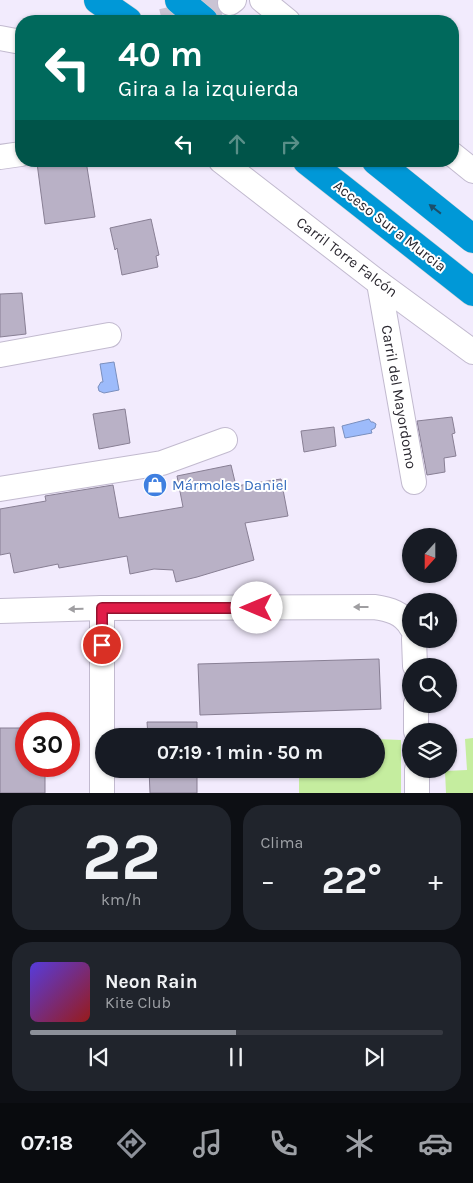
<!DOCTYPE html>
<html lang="es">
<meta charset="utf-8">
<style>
body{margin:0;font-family:Karla,sans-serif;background:#20242c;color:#f1f3f6;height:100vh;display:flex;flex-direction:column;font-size:19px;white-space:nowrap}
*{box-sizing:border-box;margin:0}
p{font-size:16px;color:#9ea1a6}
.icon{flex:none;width:28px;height:28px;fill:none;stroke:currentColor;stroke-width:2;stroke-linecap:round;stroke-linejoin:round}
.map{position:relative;height:793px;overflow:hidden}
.details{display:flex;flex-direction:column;gap:12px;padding:12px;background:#0d0f14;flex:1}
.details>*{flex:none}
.hud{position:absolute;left:15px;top:15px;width:444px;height:152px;border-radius:20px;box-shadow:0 1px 4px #0004;background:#00695c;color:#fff;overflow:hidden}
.needle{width:32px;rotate:201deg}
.tools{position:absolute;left:402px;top:528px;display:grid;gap:10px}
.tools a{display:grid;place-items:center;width:55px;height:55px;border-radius:50%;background:#171b24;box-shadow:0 1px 4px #0004;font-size:25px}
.speed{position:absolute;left:15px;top:712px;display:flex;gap:10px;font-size:25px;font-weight:700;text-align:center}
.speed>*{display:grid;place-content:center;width:65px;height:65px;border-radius:50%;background:#171b24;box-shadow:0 1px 4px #0004;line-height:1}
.speed .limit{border:8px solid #d22;background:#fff;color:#111}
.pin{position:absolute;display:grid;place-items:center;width:42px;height:42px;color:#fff;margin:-21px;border:2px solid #fff;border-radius:50%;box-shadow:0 1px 5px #0007}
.me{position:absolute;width:55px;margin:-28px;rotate:270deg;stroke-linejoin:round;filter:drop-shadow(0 0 4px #0008)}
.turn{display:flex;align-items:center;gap:18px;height:105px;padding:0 20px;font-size:22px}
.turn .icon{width:65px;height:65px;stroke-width:2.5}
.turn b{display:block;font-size:35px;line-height:42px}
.lanes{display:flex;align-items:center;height:48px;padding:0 20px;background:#0003;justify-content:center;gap:25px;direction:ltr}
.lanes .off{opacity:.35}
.big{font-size:38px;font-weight:700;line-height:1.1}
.details .tile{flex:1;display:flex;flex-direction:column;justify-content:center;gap:8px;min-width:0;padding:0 18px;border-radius:20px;background:#20242c}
.details .dial{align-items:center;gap:0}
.dial b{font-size:65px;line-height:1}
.song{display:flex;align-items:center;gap:15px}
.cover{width:60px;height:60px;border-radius:8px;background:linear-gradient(135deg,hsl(250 70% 55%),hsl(0 70% 35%))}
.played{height:5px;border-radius:2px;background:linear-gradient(90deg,#8c9099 50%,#363941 50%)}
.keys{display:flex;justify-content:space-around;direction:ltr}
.heat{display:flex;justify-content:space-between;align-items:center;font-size:28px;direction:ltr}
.details .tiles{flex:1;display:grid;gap:12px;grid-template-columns:1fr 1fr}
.tile:last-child{grid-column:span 2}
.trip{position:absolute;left:95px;top:728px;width:290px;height:50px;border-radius:25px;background:#171b24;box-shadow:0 1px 4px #0004;font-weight:700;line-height:50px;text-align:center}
.dock{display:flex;height:80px;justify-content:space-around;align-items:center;background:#090b0e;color:#9ea1a6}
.dock .icon{width:35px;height:35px}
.dock .selected{color:#8c9099}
.dock b{font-size:22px;color:#f1f3f6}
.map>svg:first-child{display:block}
.green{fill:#c5ed9f}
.water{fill:#9dbbfb;stroke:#7a8fbe}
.building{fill:#b9b1c6;stroke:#887f94}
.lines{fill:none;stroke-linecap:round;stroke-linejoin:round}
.street-tunnel{stroke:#cac4d4;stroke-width:24;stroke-dasharray:24 12;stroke-linecap:butt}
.street-casing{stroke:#c2bacf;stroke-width:26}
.highway-casing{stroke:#d4d4d5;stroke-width:29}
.street{stroke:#fff;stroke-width:24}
.highway{stroke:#0098d7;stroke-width:28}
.oneway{fill:#1b4f6a}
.oneway2{fill:#9f9ea1}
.route-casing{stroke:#92132f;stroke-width:12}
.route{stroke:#e11d48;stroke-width:9}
.labels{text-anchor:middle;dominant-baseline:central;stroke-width:4;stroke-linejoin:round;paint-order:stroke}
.street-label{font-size:15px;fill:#2a272f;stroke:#fff}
.shop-label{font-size:15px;fill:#366cbe;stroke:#fff;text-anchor:start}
</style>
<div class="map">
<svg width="473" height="793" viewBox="0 0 473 793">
<rect width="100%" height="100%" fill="#f2ebfd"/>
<g class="green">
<polygon points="473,738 473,793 446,793 445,771 467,770 465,739"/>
<polygon points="376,739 401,740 401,793 299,793 299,769 376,769"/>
</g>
<g class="water">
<polygon points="114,362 119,390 104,393 99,391 98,387 101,382 103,382 100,364"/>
<polygon points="369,419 371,422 373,422 376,424 375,428 371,430 372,433 345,438 342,426"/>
</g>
<g class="building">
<polygon points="52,161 86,161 95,217 45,224 37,163"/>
<polygon points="151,219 159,255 156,256 158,267 122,275 117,248 115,250 110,228"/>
<polygon points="22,293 26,334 0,337 0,294"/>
<polygon points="125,409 130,443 99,449 93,414"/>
<polygon points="452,417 455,433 452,434 456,456 444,458 445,472 427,475 417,421"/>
<polygon points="334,427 336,446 304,452 301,431"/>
<polygon points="231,465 236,486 281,479 288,516 245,523 254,560 197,577 176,582 173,570 154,569 130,574 127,556 59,568 58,564 14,573 10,553 0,555 0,509 46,501 45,496 113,485 119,518 183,507 177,476"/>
<polygon points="379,659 381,709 200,715 198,664"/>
<polygon points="147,722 197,722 197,736 148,736"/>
<polygon points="0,728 26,728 26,766 45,766 45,793 0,793"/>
<polygon points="149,769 197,769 197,793 150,793"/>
</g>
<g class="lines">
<polyline class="street-tunnel" points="162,21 221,7 230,3"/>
<g class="street-casing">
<g id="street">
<polyline points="262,0 288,21"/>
<polyline points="230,3 234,0"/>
<polyline points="0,38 21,42"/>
<polyline points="452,154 473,171"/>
<polyline points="0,157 21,154"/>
<polyline points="221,161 379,283 473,352"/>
<polyline points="379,283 414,482"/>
<polyline points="0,355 109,335"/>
<polyline points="0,489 162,463 225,440"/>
<path d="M 0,611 L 102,608 L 374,607 C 389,609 403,613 411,627"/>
<polyline points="414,639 415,666"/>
<polyline points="416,704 416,731"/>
<polyline points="417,769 417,793"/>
<polyline points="102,793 102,608"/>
</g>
</g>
<g class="highway-casing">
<g id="highway">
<polyline points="98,0 128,21"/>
<polyline points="179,0 204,21"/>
<polyline points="307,161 473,292"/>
<polyline points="376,161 473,239"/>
</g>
</g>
<use href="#street" class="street"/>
<use href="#highway" class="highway"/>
</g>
<defs><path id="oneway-solid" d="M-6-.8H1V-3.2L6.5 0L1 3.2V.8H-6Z" transform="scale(1.25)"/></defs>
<use class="oneway" href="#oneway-solid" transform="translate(435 209) rotate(-142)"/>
<g class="oneway2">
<use href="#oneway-solid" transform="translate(361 607) rotate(180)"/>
<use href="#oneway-solid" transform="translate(76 609) rotate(179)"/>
</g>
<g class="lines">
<g class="route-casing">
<polyline id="route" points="102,645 102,608 257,608"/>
</g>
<use href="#route" class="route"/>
</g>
<defs>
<g id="shop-disc" transform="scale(1.25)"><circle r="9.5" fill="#3f7fe0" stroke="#fff"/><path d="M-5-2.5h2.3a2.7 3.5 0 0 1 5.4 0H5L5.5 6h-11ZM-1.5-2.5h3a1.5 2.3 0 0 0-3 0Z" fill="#fff"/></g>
</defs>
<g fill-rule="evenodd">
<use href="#shop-disc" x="155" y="485"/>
</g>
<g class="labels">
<g class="street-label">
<text transform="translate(390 226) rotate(38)">Acceso Sur a Murcia</text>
<text transform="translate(347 257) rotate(37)">Carril Torre Falcón</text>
<text transform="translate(399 397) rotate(80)">Carril del Mayordomo</text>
</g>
<g class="shop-label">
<text x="172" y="485">Mármoles Daniel</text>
</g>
</g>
</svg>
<div class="tools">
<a><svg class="needle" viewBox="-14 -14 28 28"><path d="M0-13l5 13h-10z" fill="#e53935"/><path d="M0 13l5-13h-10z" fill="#9ea1a6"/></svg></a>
<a><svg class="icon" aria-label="sound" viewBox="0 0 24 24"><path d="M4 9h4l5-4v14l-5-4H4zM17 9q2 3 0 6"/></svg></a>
<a><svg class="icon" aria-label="search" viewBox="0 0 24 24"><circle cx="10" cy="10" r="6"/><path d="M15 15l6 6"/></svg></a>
<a><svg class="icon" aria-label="layers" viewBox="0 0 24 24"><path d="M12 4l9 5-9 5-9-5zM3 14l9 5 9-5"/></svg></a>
</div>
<div class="speed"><div class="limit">30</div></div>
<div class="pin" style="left:102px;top:645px;background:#d93025"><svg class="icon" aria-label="arrive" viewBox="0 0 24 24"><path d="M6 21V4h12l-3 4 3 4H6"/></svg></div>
<svg class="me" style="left:257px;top:608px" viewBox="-20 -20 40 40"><circle r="19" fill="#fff"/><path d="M0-13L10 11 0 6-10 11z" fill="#e11d48"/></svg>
<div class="trip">07:19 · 1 min · 50 m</div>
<div class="hud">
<div class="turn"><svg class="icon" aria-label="left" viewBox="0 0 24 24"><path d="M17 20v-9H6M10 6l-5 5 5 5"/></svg><div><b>40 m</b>Gira a la izquierda</div></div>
<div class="lanes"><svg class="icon" aria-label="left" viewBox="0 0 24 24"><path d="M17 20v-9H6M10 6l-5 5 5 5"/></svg><svg class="icon off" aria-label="ahead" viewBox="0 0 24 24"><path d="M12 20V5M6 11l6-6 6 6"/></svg><svg class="icon off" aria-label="right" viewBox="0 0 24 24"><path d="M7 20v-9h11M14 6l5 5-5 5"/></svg></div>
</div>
</div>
<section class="details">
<div class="tiles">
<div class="tile dial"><b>22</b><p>km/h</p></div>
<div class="tile"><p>Clima</p>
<div class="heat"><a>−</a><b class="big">22°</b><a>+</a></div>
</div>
<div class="tile">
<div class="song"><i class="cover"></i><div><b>Neon Rain</b><p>Kite Club</p></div></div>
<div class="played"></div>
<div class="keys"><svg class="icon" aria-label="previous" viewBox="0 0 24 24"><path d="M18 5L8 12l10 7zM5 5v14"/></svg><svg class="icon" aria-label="pause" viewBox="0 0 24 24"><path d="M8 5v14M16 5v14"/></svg><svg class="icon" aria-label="next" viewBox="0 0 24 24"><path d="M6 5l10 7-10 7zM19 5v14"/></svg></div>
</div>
</div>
</section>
<nav class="dock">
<b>07:18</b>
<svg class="icon selected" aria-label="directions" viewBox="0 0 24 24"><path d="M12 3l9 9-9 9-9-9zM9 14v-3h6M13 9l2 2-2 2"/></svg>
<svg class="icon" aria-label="music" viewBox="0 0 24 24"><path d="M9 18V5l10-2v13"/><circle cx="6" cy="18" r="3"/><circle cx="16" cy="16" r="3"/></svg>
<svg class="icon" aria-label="phone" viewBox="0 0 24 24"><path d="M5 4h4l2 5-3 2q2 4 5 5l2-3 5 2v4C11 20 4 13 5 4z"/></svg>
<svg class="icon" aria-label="climate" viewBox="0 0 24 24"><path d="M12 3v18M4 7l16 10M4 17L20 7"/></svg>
<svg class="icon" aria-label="car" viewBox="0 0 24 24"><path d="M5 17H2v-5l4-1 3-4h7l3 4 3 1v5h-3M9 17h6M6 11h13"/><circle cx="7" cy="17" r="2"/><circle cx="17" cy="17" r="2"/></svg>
</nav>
